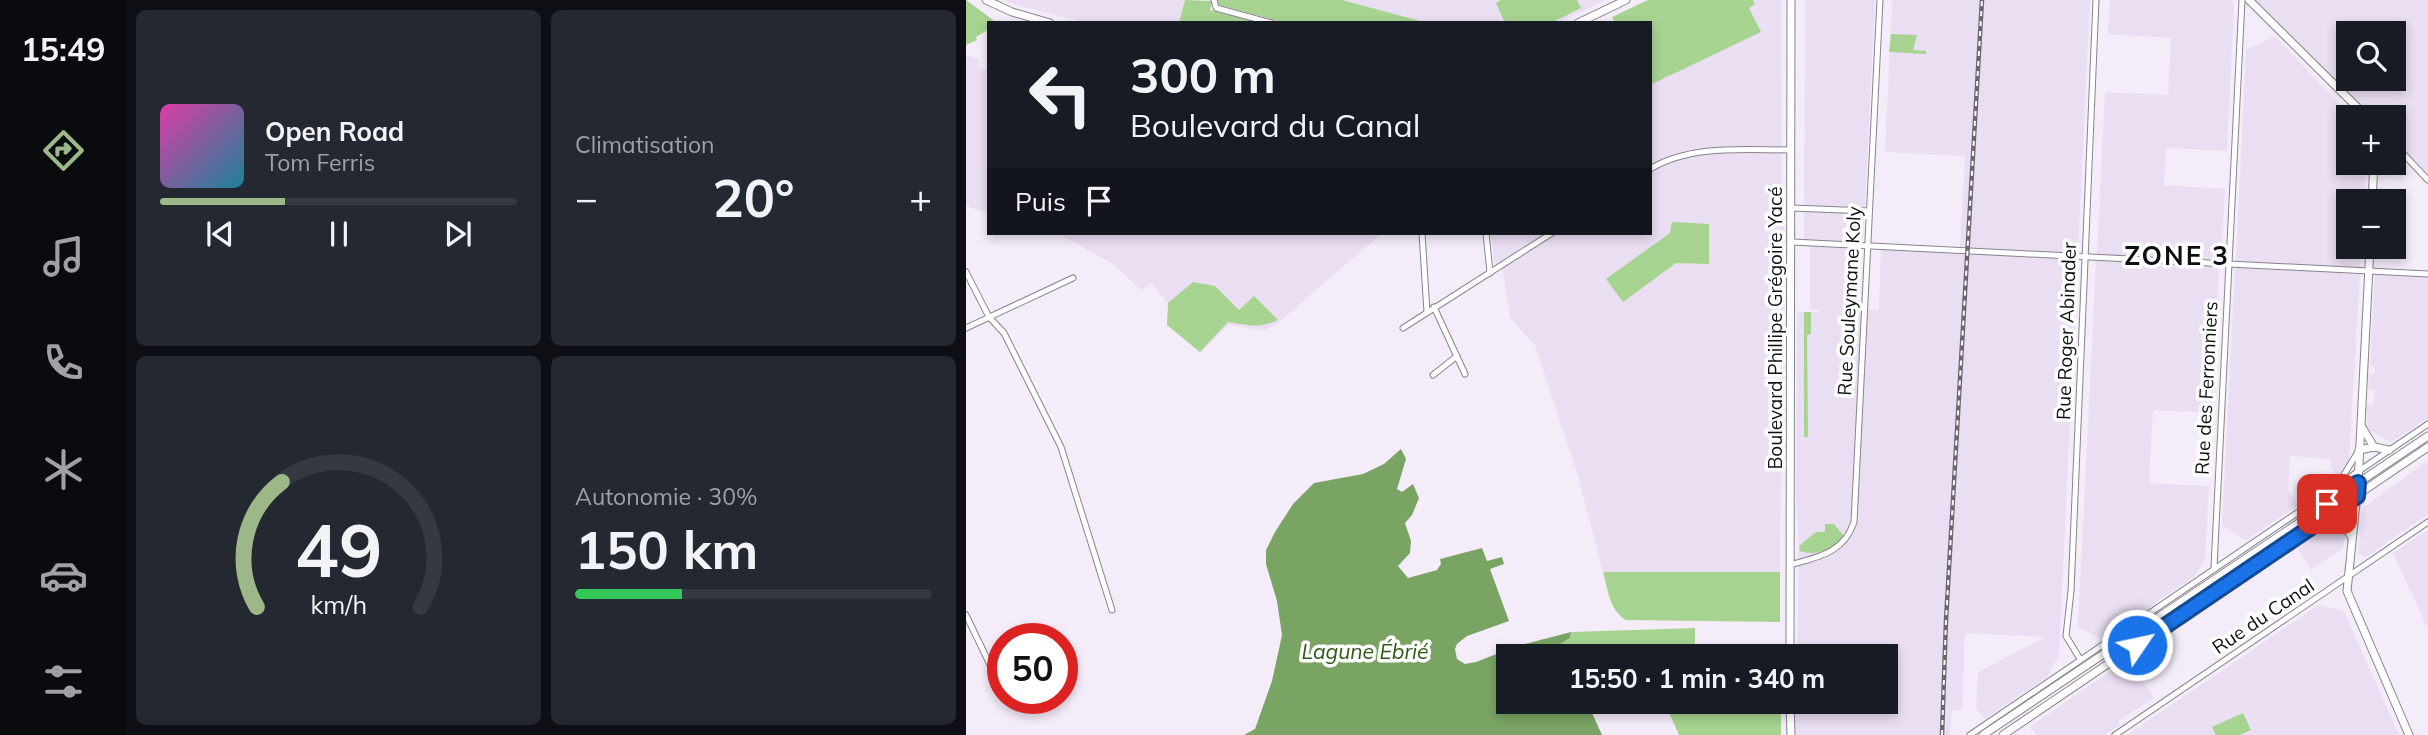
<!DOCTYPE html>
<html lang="fr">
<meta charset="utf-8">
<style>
body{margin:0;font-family:Mulish,sans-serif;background:#242831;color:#f1f3f6;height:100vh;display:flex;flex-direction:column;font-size:26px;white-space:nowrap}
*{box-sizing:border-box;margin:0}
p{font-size:23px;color:#9ea1a6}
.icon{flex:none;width:38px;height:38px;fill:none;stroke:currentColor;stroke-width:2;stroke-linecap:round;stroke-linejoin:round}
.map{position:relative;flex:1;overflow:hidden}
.side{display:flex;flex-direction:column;gap:10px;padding:10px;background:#0d0f14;width:840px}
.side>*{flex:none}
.banner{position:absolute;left:21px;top:21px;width:665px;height:214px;border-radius:0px;box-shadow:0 4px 10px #0003;background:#171b24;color:#f1f3f6;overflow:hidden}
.tools{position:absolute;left:1370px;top:21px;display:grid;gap:14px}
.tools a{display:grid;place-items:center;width:70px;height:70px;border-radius:0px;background:#171b24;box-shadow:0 4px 10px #0003;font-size:35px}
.speed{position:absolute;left:21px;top:623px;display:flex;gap:14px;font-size:35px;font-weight:700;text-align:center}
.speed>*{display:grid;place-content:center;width:91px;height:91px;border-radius:50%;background:#171b24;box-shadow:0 4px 10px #0003;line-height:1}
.speed .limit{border:10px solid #d22;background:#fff;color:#111}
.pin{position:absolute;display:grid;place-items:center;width:60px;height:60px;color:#fff;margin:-30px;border-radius:14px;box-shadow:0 4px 10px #0006}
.me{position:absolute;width:77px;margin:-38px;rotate:56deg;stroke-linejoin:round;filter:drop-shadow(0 0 5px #0008)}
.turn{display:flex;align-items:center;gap:24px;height:147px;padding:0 28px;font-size:32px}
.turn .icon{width:91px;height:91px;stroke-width:2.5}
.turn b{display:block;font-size:49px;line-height:60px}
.then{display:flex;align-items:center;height:66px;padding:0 28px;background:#0003;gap:14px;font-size:26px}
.big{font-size:52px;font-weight:700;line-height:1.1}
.side .card{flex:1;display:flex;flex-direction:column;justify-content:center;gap:10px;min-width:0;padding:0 24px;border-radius:10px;background:#242831}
.side .dial{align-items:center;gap:0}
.dial svg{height:182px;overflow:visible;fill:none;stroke:#363941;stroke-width:7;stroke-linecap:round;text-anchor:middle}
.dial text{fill:#f1f3f6;stroke:none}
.song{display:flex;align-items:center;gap:21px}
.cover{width:84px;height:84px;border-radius:10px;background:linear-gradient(135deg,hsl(320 70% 55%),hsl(190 70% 35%))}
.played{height:7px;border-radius:4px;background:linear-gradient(90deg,#9db888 35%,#363941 35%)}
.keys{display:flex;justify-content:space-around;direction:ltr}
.heat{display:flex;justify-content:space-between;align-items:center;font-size:38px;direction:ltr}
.charge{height:10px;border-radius:5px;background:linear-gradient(90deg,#34c759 30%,#363941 0)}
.side .tiles{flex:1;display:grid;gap:10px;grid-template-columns:repeat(2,1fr)}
.trip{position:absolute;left:530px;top:644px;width:402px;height:70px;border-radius:0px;background:#171b24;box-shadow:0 4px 10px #0003;font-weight:700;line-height:70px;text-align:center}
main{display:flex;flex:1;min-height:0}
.dock{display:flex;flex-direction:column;width:126px;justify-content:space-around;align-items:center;background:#090b0e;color:#9ea1a6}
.dock .icon{width:49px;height:49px}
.dock .on{color:#9db888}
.dock b{font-size:32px;color:#f1f3f6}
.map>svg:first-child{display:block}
.built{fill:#eadef2;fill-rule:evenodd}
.green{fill:#a7d391}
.water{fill:#7aa464}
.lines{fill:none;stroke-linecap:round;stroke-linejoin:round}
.street-casing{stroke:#8a828e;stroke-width:7}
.secondary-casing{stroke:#8a828e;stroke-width:9}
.street{stroke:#fff;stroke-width:5}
.secondary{stroke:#fff;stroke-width:7}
.rail-casing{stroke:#6c676f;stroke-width:4.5}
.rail{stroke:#fff;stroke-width:2;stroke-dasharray:5;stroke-linecap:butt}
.route-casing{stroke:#114b97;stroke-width:18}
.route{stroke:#1a73e8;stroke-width:12}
.labels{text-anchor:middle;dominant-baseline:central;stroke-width:7;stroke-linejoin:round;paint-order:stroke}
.street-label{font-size:19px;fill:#100d12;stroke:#fff}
.water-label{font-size:21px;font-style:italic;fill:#305816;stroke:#fff}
.district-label{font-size:26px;font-weight:bold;letter-spacing:2px;fill:#100d12;stroke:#fff}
</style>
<main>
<nav class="dock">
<b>15:49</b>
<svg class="icon on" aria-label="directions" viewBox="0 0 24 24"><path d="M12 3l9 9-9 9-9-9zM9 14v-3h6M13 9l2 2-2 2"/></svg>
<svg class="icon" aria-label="music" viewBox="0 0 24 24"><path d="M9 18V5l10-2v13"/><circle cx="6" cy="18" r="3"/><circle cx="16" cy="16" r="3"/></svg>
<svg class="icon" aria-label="phone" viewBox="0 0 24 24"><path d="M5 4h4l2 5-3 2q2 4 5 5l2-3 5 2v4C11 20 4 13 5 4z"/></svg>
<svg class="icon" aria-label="climate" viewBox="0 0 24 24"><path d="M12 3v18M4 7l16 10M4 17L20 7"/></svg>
<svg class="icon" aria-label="car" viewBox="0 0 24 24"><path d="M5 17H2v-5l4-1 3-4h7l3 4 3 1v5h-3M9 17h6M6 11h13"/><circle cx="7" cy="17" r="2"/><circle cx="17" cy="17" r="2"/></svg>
<svg class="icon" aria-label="filters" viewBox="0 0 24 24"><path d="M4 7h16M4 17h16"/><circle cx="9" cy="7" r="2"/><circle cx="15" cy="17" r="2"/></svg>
</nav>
<section class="side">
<div class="tiles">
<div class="card">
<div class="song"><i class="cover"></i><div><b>Open Road</b><p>Tom Ferris</p></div></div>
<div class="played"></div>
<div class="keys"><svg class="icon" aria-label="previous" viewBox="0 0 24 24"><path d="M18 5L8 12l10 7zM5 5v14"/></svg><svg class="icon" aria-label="pause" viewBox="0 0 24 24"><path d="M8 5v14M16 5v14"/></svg><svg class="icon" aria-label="next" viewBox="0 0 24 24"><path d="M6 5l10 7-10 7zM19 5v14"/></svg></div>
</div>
<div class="card"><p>Climatisation</p>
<div class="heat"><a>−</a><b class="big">20°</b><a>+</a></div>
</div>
<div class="card dial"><svg viewBox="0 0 100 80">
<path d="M14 69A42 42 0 1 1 86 69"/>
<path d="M14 69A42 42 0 0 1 25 14" stroke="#9db888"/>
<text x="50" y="56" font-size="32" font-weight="700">49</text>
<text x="50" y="72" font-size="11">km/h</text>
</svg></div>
<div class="card"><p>Autonomie · 30%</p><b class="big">150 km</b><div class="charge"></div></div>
</div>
</section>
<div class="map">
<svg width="1462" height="735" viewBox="0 0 1462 735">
<rect width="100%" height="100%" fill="#f4ecf9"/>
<g class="built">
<polygon points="38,0 219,0 213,23 121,23 51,5"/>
<polygon points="376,0 639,0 592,23 462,23"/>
<polygon points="787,0 815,0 816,223 818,223 814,572 637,572 612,476 569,345 544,318 537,271 528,264 525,233 684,233 684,85 794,32 783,7 789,5"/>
<polygon points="839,0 909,0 897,243 838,240"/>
<polygon points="926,0 1124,0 1093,655 1081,677 1019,719 1010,709 1012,672 1079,637 999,633 996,710 986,710 984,735 829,735 829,702 920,702 920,656 831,656 833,546 830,501 831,312 854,312 855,309 844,310 844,245 894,245 893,309 897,310 913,310 915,248 993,251 994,246 999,156 919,152"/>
<polygon points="1144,0 1266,0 1268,6 1261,151 1200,148 1198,185 1259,189 1255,262 1131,255 1139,92 1202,95 1205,38 1142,34"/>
<path d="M 1288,0 L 1462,0 L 1462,175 L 1428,140 L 1428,117 L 1406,117 ZM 1382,33 L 1428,33 L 1428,79 L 1382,79 Z"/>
<polygon points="1309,37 1387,117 1382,117 1382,163 1400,163 1398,201 1382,201 1382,247 1395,247 1394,269 1270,261 1280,49"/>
<polygon points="0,56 13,59 11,68 23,71 23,214 1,206 0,201"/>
<polygon points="91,233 416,233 312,323 301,329 292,330 263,325 234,352 201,325 203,305 185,283 175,290 147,264"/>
<polygon points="1130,260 1253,266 1246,413 1187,410 1183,483 1243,486 1239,560 1228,577 1135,639 1112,627"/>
<polygon points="1269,267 1394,274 1383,460 1372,478 1364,466 1365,459 1324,456 1322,491 1332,505 1280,540 1256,526"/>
<polygon points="1409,274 1462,277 1462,418 1425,442 1401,429 1401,405 1408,404 1409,390 1402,389 1403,374 1408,374 1408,366 1404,365"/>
<polygon points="1462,460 1462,514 1400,557 1392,554 1397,508"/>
<polygon points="1363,525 1379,535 1377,549 1345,569 1331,549"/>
<polygon points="1462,530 1462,629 1427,553"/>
<polygon points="1353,605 1378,611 1433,735 1161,735"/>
<polygon points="1162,659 1188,698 1152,721 1154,725 1139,735 1070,735 1064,727"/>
</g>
<g class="green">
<polygon points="0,0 31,23 23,23 23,29 10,37 11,40 0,45"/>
<polygon points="219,0 246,1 244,10 293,23 213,23"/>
<polygon points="250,0 376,0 462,23 320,23 249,4"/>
<polygon points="535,0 611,0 615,8 585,23 539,23 530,3"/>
<polygon points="682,0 787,0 789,4 783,8 795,32 684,85 684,23 649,23 646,17"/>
<polygon points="925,34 951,35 947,50 960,51 960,54 923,52"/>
<polygon points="706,222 743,224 743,264 710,263 657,302 640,279 704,233"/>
<path d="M 227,282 L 249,286 L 273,310 L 288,296 L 312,320 C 294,329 281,325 262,322 L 234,352 L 201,325 L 202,303 Z"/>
<polygon points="838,312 845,312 845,334 841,335 842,437 838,437"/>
<path d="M 859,524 L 868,524 L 878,536 C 868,548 850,557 834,551 L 833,546 L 851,531 L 851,532 L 859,532 Z"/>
<path d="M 637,572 L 814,572 L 814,622 L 660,620 C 643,610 642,589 637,572 Z"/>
<polygon points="729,628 729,656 577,656 579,653 604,638 605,632"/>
<polygon points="632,702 815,702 815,735 713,735 700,706 633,714"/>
<polygon points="1277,713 1285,730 1274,735 1250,735 1246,727"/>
</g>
<polygon class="water" points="435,449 440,459 431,489 436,492 447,484 453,498 446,515 439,523 445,541 444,553 432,566 442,578 471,570 475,564 474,559 516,548 521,561 536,557 538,564 524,569 543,621 501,636 491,644 489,649 491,659 499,664 510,662 551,646 605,632 604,638 579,653 577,656 542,656 542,702 621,702 636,735 278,735 289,729 306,681 316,635 311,601 300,564 300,550 309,532 327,504 348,483 397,474 418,464"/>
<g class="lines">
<g class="street-casing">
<g id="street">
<polyline points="248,0 250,8 306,23"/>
<polyline points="1428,144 1462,180"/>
<path d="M 684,169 C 725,144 779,150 825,150"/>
<polyline points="825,208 903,211"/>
<polyline points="456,233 461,312"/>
<polyline points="520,233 524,273"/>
<polyline points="826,242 1462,274"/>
<polyline points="0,272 23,317 38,333 95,447 146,610"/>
<polyline points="468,307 499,374"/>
<polyline points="0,328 107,278"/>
<polyline points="437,328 586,233"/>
<polyline points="467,375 491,356"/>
<polyline points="1373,483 1393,450"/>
<path d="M 824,565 C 852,557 878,553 888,522 L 914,0"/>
<polyline points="1248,567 1276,0"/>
<polyline points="0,615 26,669 31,673 37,671"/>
<polyline points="1114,659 1100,636 1105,591 1130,0"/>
<polyline points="1004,735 1462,424"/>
<polyline points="1149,735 1462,522"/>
</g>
</g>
<g class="secondary-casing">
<g id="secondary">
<polyline points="20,0 46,12 84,23"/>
<polyline points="1283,0 1401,117"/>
<polyline points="612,23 660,0"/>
<polyline points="1406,201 1408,163"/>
<polyline points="1404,247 1392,483 1381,591 1443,735"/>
<polyline points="1396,427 1408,447"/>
<polyline points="1393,450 1408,447 1423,450"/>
<polyline points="1359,517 1376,522 1385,536"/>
<polyline points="824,656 825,0"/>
<polyline points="824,702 825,735"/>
<polyline points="1017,735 1462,436"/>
<polyline points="1037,735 1462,447"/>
</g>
</g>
<use href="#street" class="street"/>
<use href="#secondary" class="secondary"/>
<g class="rail-casing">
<polyline id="rail" points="976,735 980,620 1016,0"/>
</g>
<use href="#rail" class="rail"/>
</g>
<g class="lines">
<g class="route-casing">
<polyline id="route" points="1171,645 1391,496 1392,483 1361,504"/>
</g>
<use href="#route" class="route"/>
</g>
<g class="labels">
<g class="street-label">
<text transform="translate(883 301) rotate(-87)">Rue Souleymane Koly</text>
<text transform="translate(809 328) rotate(-90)">Boulevard Phillipe Grégoire Yacé</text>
<text transform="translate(1100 331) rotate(-88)">Rue Roger Abinader</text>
<text transform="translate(1240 388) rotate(-87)">Rue des Ferronniers</text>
<text transform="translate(1297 616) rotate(-34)">Rue du Canal</text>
</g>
<g class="water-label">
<text x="399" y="651">Lagune Ébrié</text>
</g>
<g class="district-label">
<text x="1211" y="255">ZONE 3</text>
</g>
</g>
</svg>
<div class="tools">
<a><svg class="icon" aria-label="search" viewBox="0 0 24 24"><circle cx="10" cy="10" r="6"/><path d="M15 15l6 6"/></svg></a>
<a>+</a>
<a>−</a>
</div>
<div class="speed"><div class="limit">50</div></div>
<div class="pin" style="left:1361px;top:504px;background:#d93025"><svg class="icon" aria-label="arrive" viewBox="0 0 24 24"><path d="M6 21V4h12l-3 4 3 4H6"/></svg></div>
<svg class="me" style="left:1171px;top:645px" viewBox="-20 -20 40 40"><circle r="17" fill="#1a73e8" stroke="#fff" stroke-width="3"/><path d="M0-11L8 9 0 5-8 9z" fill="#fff"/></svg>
<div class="trip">15:50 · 1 min · 340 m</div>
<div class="banner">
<div class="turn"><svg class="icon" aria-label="left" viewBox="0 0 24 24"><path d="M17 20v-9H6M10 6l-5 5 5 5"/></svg><div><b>300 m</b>Boulevard du Canal</div></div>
<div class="then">Puis<svg class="icon" aria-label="arrive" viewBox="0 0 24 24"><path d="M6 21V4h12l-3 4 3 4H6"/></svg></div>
</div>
</div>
</main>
